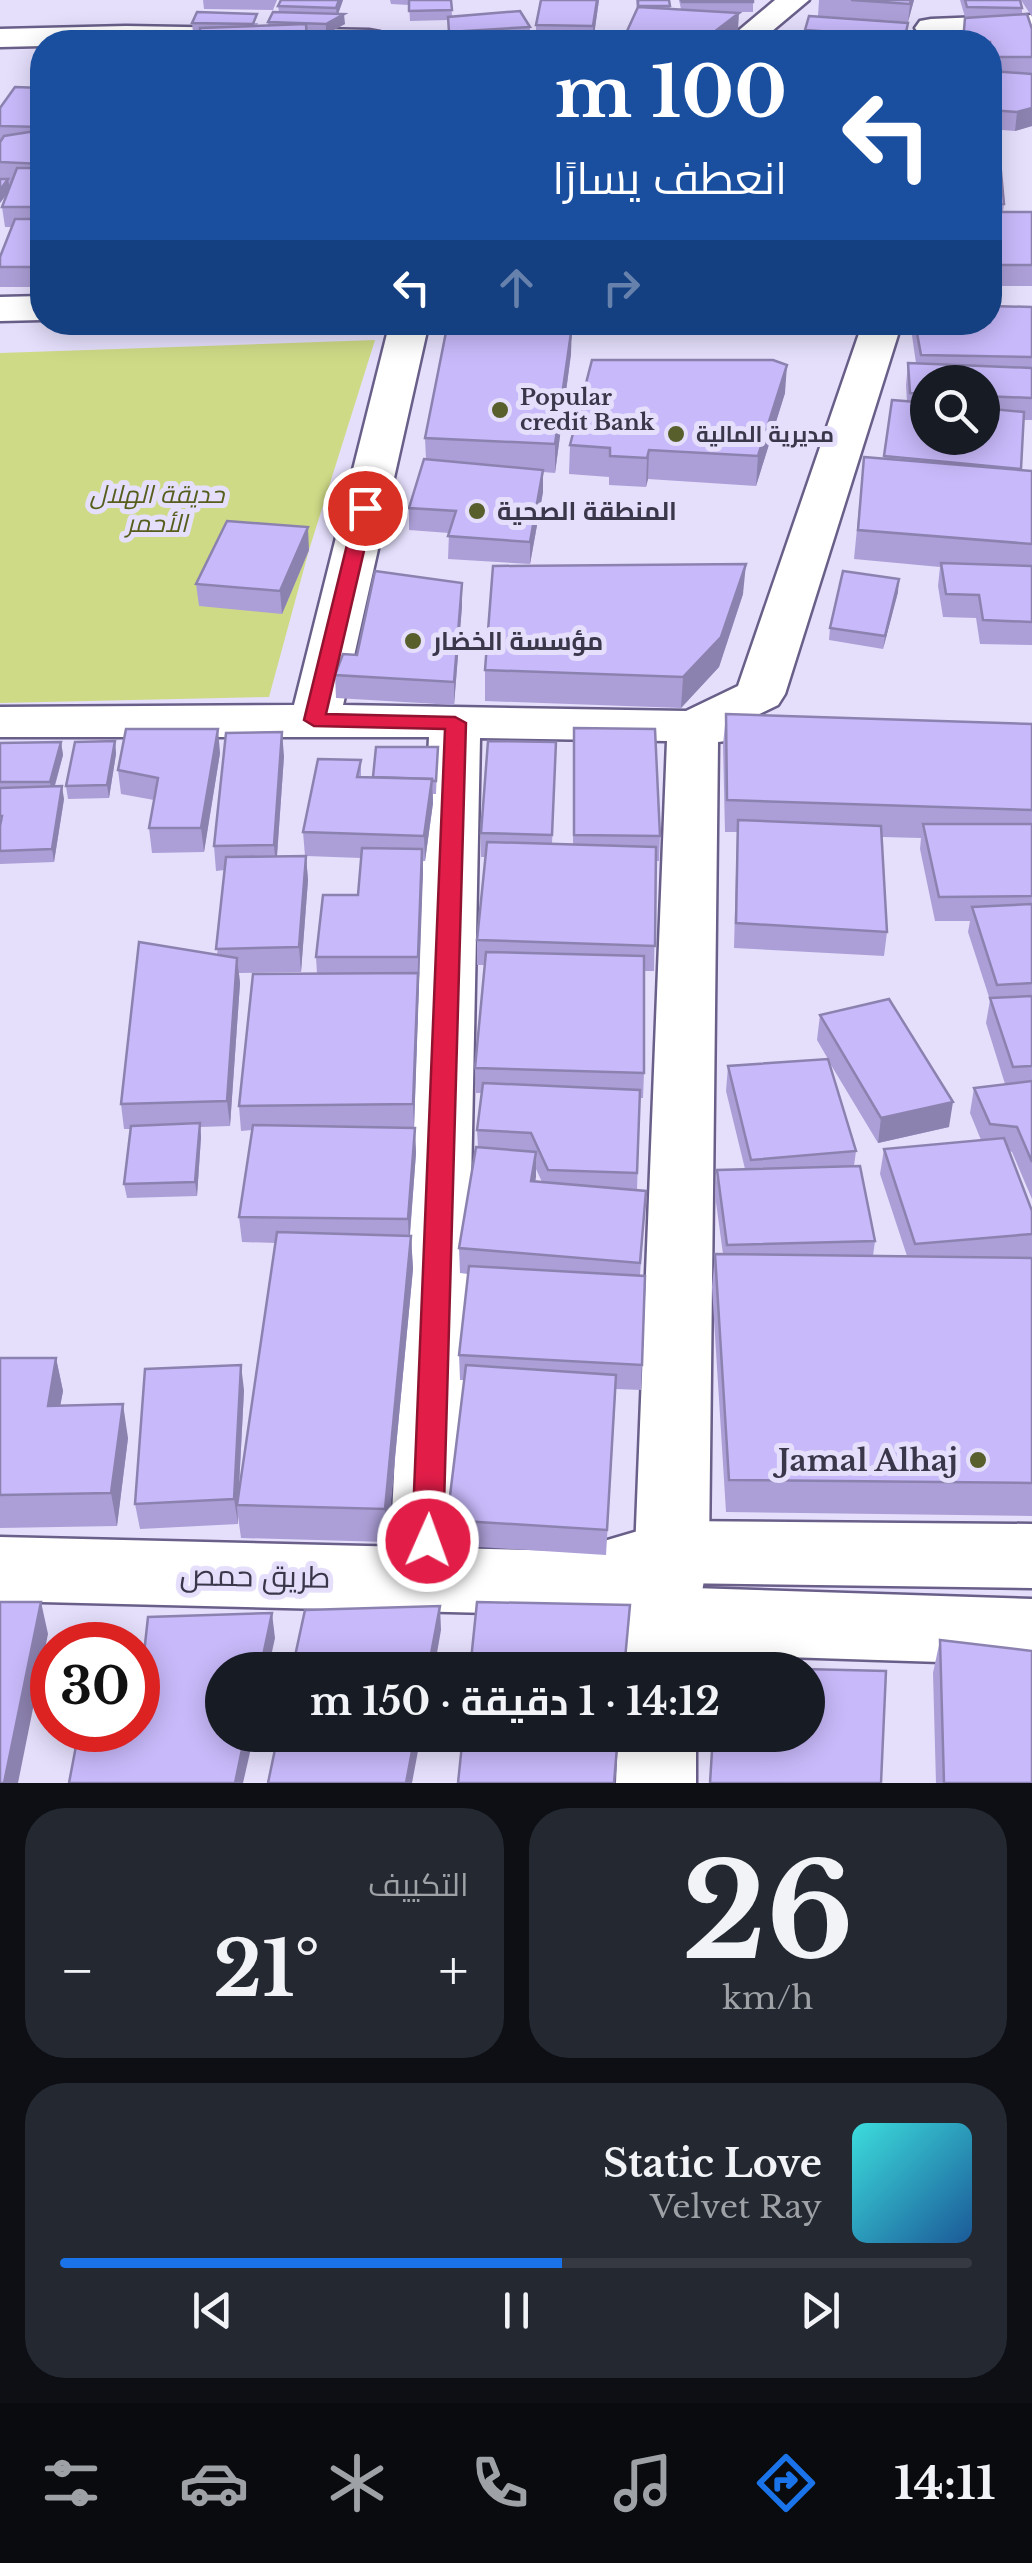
<!DOCTYPE html>
<html lang="ar">
<meta charset="utf-8">
<style>
body{margin:0;font-family:"Libre Baskerville",Cairo,serif;background:#242831;color:#f1f3f6;direction:rtl;height:100vh;display:flex;flex-direction:column;font-size:38px;white-space:nowrap}
*{box-sizing:border-box;margin:0}
p{font-size:32px;color:#9ea1a6}
.icon{flex:none;width:55px;height:55px;fill:none;stroke:currentColor;stroke-width:2;stroke-linecap:round;stroke-linejoin:round}
.map{position:relative;height:1783px;overflow:hidden;direction:ltr}
.details{display:flex;flex-direction:column;gap:25px;padding:25px;background:#0d0f14;flex:1}
.details>*{flex:none}
.hud{position:absolute;left:30px;top:30px;width:972px;height:305px;border-radius:40px;box-shadow:0 5px 25px #0003;direction:rtl;background:#1a4fa0;color:#fff;overflow:hidden}
.buttons{position:absolute;left:910px;top:365px;display:grid;gap:20px}
.buttons a{display:grid;place-items:center;width:90px;height:90px;border-radius:50%;background:#171b24;box-shadow:0 5px 25px #0003;font-size:50px}
.speed{position:absolute;left:30px;top:1622px;display:flex;gap:20px;font-size:50px;font-weight:700;text-align:center}
.speed>*{display:grid;place-content:center;width:130px;height:130px;border-radius:50%;background:#171b24;box-shadow:0 5px 25px #0003;line-height:1}
.speed .limit{border:15px solid #d22;background:#fff;color:#111}
.pin{position:absolute;display:grid;place-items:center;width:85px;height:85px;color:#fff;margin:-42px;border:5px solid #fff;border-radius:50%;box-shadow:0 2px 10px #0007}
.me{position:absolute;width:110px;margin:-55px;rotate:2deg;stroke-linejoin:round;filter:drop-shadow(0 0 8px #0008)}
.turn{display:flex;align-items:center;gap:35px;height:210px;padding:0 50px;font-size:45px}
.turn .icon{width:130px;height:130px;stroke-width:2.5}
.turn b{display:block;font-size:70px;line-height:85px}
.lanes{display:flex;align-items:center;height:95px;padding:0 50px;background:#0003;justify-content:center;gap:50px;direction:ltr}
.lanes .off{opacity:.35}
.big{font-size:75px;font-weight:700;line-height:1.1}
.details .card{flex:1;display:flex;flex-direction:column;justify-content:center;gap:15px;min-width:0;padding:0 35px;border-radius:40px;background:#242831}
.details .dial{align-items:center;gap:0}
.dial b{font-size:130px;line-height:1}
.song{display:flex;align-items:center;gap:30px}
.cover{width:120px;height:120px;border-radius:15px;background:linear-gradient(135deg,hsl(180 70% 55%),hsl(210 70% 35%))}
.played{height:10px;border-radius:5px;background:linear-gradient(90deg,#1a73e8 55%,#363941 55%)}
.keys{display:flex;justify-content:space-around;direction:ltr}
.heat{display:flex;justify-content:space-between;align-items:center;font-size:55px;direction:ltr}
.details .tiles{flex:1;display:grid;gap:25px;grid-template-columns:1fr 1fr}
.card:last-child{grid-column:span 2}
.trip{position:absolute;left:205px;top:1652px;width:620px;height:100px;border-radius:50px;background:#171b24;box-shadow:0 5px 25px #0003;font-weight:700;line-height:100px;text-align:center;direction:rtl}
.dock{display:flex;height:160px;justify-content:space-around;align-items:center;background:#090b0e;color:#9ea1a6}
.dock .icon{width:70px;height:70px}
.dock .current{color:#1a73e8}
.dock b{font-size:45px;color:#f1f3f6}
.map>svg:first-child{display:block}
.green{fill:#cfda87}
.lines{fill:none;stroke-linecap:round;stroke-linejoin:round}
.minor-casing{stroke:#695f89;stroke-width:5}
.tertiary-casing{stroke:#695f89;stroke-width:5}
.primary-casing{stroke:#695f89;stroke-width:5}
.minor{fill:#fff;fill-rule:evenodd}
.tertiary{fill:#fff;fill-rule:evenodd}
.primary{fill:#fff;fill-rule:evenodd}
.wall{fill:#ac9fd7;fill-rule:evenodd}
.shaded-wall{fill:#8c82af}
.building{fill:#c8b9fa;stroke:#8c82af;stroke-width:2.5}
.route{fill:#e11d48;stroke:#92132f;stroke-width:2.5}
.poi-dot{fill:#585e2c;stroke:#e5dffc;stroke-width:4}
.labels{text-anchor:middle;dominant-baseline:central;stroke-width:10;stroke-linejoin:round;paint-order:stroke}
.far-poi-label{font-size:22px;font-weight:bold;fill:#3b374a;stroke:#e5dffc;text-anchor:start}
.park-label{font-size:25px;font-style:italic;fill:#575d1c;stroke:#e5dffc}
.poi-label{font-size:25px;font-weight:bold;fill:#3b374a;stroke:#e5dffc;text-anchor:start}
.near-poi-label{font-size:30px;font-weight:bold;fill:#3b374a;stroke:#e5dffc;text-anchor:end}
.near-street-label{font-size:30px;fill:#3b374a;stroke:#e5dffc}
</style>
<div class="map">
<svg width="1032" height="1783" viewBox="0 0 1032 1783">
<rect width="100%" height="100%" fill="#e5dffc"/>
<polygon class="green" points="375,340 309,550 269,697 0,703 0,353"/>
<g class="lines">
<g class="minor-casing">
<g id="minor">
<polygon points="775,0 809,0 759,42 725,42"/>
<polygon points="1032,15 1032,33 931,37 920,35 915,28 920,21 931,19"/>
<polygon points="126,26 369,30 380,32 385,39 382,42 42,42 42,46 0,47 0,29"/>
<polygon points="390,322 429,322 343,705 686,711 738,686 863,322 902,322 785,694 778,705 749,719 754,727 747,738 718,742 709,1552 697,1620 696,1670 620,1670 621,1620 635,1552 667,741 480,738 463,1580 452,1603 426,1612 400,1603 389,1580 429,737 0,737 0,707 294,705"/>
<polygon points="618,1735 696,1735 696,1783 616,1783"/>
</g>
</g>
<g class="tertiary-casing">
<polygon id="tertiary" points="42,296 42,320 0,321 0,297"/>
</g>
<g class="primary-casing">
<polygon id="primary" points="672,1521 1032,1524 1032,1588 672,1583 661,1587 1032,1599 1032,1665 659,1653 566,1615 0,1601 0,1537 570,1551"/>
</g>
<use href="#minor" class="minor"/>
<use href="#tertiary" class="tertiary"/>
<use href="#primary" class="primary"/>
</g>
<g class="wall">
<polygon points="203,0 277,0 273,10 204,9"/>
<polygon points="343,0 338,14 345,24 326,34 193,33 192,23 258,23 257,26 268,25 268,22 279,12 278,6"/>
<polygon points="390,0 451,0 452,16 530,27 530,37 450,41 448,20 410,21 409,5 391,4"/>
<polygon points="541,0 599,0 593,42 488,42 536,40 536,25"/>
<polygon points="636,0 669,0 670,9 681,9 679,0 753,0 753,12 727,12 738,31 637,8"/>
<polygon points="819,0 914,0 908,22 818,16"/>
<polygon points="960,0 1020,0 1022,8 1022,15 1032,29 1032,126 1015,131 990,129 990,42 981,17 965,17"/>
<polygon points="1021,0 1032,0 1032,17"/>
<polygon points="805,30 907,33 905,42 840,42 805,40"/>
<polygon points="42,82 42,287 0,287 0,257 12,227 5,227 2,207 8,192 0,203 0,108 40,87"/>
<polygon points="990,140 1004,204 1003,212 1032,212 1032,286 990,286"/>
<path d="M 1032,307 L 1032,420 L 1024,420 L 1021,470 L 1032,471 L 1032,645 L 980,644 L 976,618 L 943,617 L 938,586 L 940,567 L 854,559 L 864,457 L 884,459 L 892,400 L 907,401 L 906,385 L 908,363 L 916,363 L 910,322 L 990,322 ZM 928,382 L 982,382 L 982,438 L 928,438 Z"/>
<polygon points="571,354 555,473 543,472 543,492 530,564 448,559 449,533 409,530 409,508 426,459 425,438"/>
<polygon points="785,393 756,486 648,479 646,487 609,485 609,477 569,474 570,445"/>
<polygon points="309,550 282,614 199,606 196,584"/>
<polygon points="462,583 462,606 454,705 336,698 335,675 357,655"/>
<polygon points="898,592 883,649 829,640 830,628"/>
<polygon points="743,594 719,667 681,708 485,701 485,670"/>
<polygon points="726,714 1032,724 1032,1199 1012,1152 1009,1151 1032,1211 1032,1516 726,1512 712,1287 715,1254 723,1254 715,1195 717,1170 745,1169 726,1091 728,1066 828,1059 817,1040 820,1015 949,1127 878,1143 828,1060 856,1151 854,1166 875,1241 873,1256 907,1256 880,1174 884,1149 981,1140 970,1113 974,1088 1005,1084 986,1023 990,1000 968,932 970,921 935,921 920,849 921,838 882,837 887,932 884,956 734,948 737,832 725,832 723,745"/>
<path d="M 574,728 L 660,836 L 659,861 L 656,861 L 654,971 L 644,971 L 644,1073 L 643,1098 L 640,1098 L 637,1190 L 646,1191 L 640,1275 L 645,1276 L 641,1390 L 616,1389 L 606,1555 L 448,1545 L 447,1520 L 464,1380 L 460,1380 L 459,1355 L 468,1274 L 460,1273 L 459,1248 L 478,1147 L 477,1130 L 482,1093 L 476,1093 L 475,1068 L 485,965 L 477,965 L 477,940 L 485,857 L 481,857 L 481,833 L 556,742 L 552,844 L 573,844 ZM 536,1169 L 542,1182 L 535,1181 Z"/>
<polygon points="115,741 116,754 109,798 68,799 66,786"/>
<polygon points="61,742 63,755 55,786 64,799 54,862 0,864 0,743"/>
<polygon points="438,747 436,794 433,794 433,803 425,861 423,861 414,1128 416,1153 410,1236 411,1236 413,1269 387,1542 241,1538 238,1516 238,1524 140,1529 135,1504 244,1390 239,1488 276,1243 242,1242 239,1217 252,1130 241,1131 239,1106 317,974 316,957 358,895 361,858 306,856 308,880 301,972 239,973 240,983 230,1126 200,1127 201,1137 197,1196 127,1198 124,1184 131,1129 124,1129 121,1104 217,955 225,870 216,871 214,846 284,756 277,857 305,856 303,832 361,760 361,777 373,777"/>
<polygon points="220,753 204,852 152,853 149,828 154,800 121,794 118,770"/>
<polygon points="0,1358 56,1358 63,1391 60,1406 128,1438 117,1526 0,1528"/>
<polygon points="940,1640 1032,1783 936,1783 933,1673"/>
</g>
<g class="shaded-wall">
<polygon points="339,0 343,0 337,17 336,8"/>
<polygon points="597,0 599,0 593,42 593,26"/>
<polygon points="911,0 914,0 908,22 910,4"/>
<polygon points="739,13 738,31 723,42 701,42"/>
<polygon points="344,14 345,24 326,34 326,24"/>
<polygon points="1032,108 1032,126 1015,131 1017,112"/>
<polygon points="8,179 10,190 0,203 0,190"/>
<polygon points="572,326 571,354 555,473 555,444"/>
<polygon points="787,365 785,393 756,486 758,456"/>
<polygon points="649,450 648,479 646,487 647,458"/>
<polygon points="543,470 543,492 530,564 530,542"/>
<polygon points="308,527 309,550 282,614 280,591"/>
<polygon points="746,564 743,594 719,667 681,708 683,677"/>
<polygon points="899,579 898,592 883,649 885,636"/>
<polygon points="462,583 462,606 454,705 454,682"/>
<polygon points="218,729 220,753 204,852 201,828"/>
<polygon points="282,732 284,756 276,869 274,845"/>
<polygon points="115,741 116,754 109,798 107,785"/>
<polygon points="61,742 63,755 52,795 50,782"/>
<polygon points="432,779 433,803 425,861 424,836"/>
<polygon points="62,786 64,799 54,862 52,849"/>
<polygon points="422,849 423,873 414,1129 413,1104"/>
<polygon points="306,856 308,880 301,972 299,947"/>
<polygon points="237,958 240,983 230,1126 227,1101"/>
<polygon points="953,1102 949,1127 878,1143 881,1118"/>
<polygon points="200,1123 201,1137 197,1196 195,1182"/>
<polygon points="415,1128 416,1153 409,1244 408,1219"/>
<polygon points="536,1152 536,1177 531,1206 531,1181"/>
<polygon points="411,1236 413,1269 387,1542 385,1509"/>
<polygon points="56,1358 63,1391 54,1439 48,1406"/>
<polygon points="241,1365 244,1390 238,1505 237,1505 238,1524 234,1499"/>
<polygon points="123,1404 128,1438 117,1526 111,1493"/>
<polygon points="41,1602 48,1634 18,1783 4,1783"/>
<polygon points="440,1606 441,1630 434,1670 428,1670"/>
<polygon points="272,1613 275,1638 268,1670 260,1670"/>
<polygon points="245,1735 254,1735 243,1783 235,1783"/>
<polygon points="415,1735 421,1735 412,1783 406,1783"/>
</g>
<g class="building">
<polygon points="281,0 339,0 336,8 278,6"/>
<polygon points="409,0 451,0 452,10 409,11"/>
<polygon points="541,0 597,0 593,26 536,25"/>
<polygon points="638,0 669,0 670,6 638,6"/>
<polygon points="681,0 753,0 753,2 682,2"/>
<polygon points="851,0 911,0 910,4"/>
<polygon points="965,0 1020,0 1022,8 967,7"/>
<polygon points="638,7 739,13 701,42 622,42"/>
<polygon points="520,11 530,27 449,32 448,17"/>
<polygon points="197,12 257,14 253,24 192,23"/>
<polygon points="273,12 344,14 326,24 268,22"/>
<polygon points="1027,14 1032,29 1032,57 990,57 990,42 963,42 965,18"/>
<polygon points="809,16 908,23 905,37 805,30"/>
<polygon points="306,24 307,42 200,42 200,28"/>
<polygon points="107,37 106,42 46,42 47,39"/>
<polygon points="185,37 186,42 134,42 134,41"/>
<polygon points="540,40 540,42 488,42 488,41"/>
<polygon points="760,40 802,42 757,42"/>
<polygon points="990,71 1032,74 1032,108 1017,112 990,110"/>
<polygon points="15,87 42,88 42,127 0,126 0,108"/>
<polygon points="29,132 42,132 42,164 0,162 0,142 4,136"/>
<polygon points="990,140 998,140 1004,204 990,204"/>
<polygon points="17,168 42,168 42,207 2,207"/>
<polygon points="0,179 8,179 0,190"/>
<rect x="990" y="212" width="42" height="53"/>
<polygon points="15,219 42,219 42,267 0,267 0,257"/>
<polygon points="990,306 1032,307 1032,357 921,355 915,322 990,322"/>
<polygon points="448,322 548,322 572,326 555,444 425,438"/>
<polygon points="592,360 773,360 787,365 758,456 649,450 647,458 610,456 610,448 570,445"/>
<polygon points="908,363 1032,368 1032,398 982,396 982,382 928,382 928,394 910,393"/>
<polygon points="892,400 928,403 928,438 982,438 982,408 1024,412 1021,469 884,456"/>
<polygon points="864,457 1032,471 1032,544 858,530"/>
<polygon points="424,459 543,470 530,542 448,536 456,511 409,508"/>
<polygon points="227,521 308,527 280,591 196,584"/>
<polygon points="941,563 1032,566 1032,622 983,620 979,595 946,594"/>
<polygon points="746,564 721,637 683,677 485,670 493,566"/>
<polygon points="375,571 462,583 454,682 335,675 343,654 357,655"/>
<polygon points="843,571 899,579 885,636 830,628"/>
<polygon points="726,714 1032,724 1032,810 727,800"/>
<polygon points="574,728 655,729 660,836 574,835"/>
<polygon points="126,729 218,729 201,828 149,828 158,778 118,770"/>
<polygon points="282,732 274,845 214,846 226,733"/>
<polygon points="115,741 107,785 66,786 75,742"/>
<polygon points="488,741 556,742 552,835 481,833"/>
<polygon points="61,742 50,782 0,782 0,743"/>
<polygon points="376,747 438,747 436,781 432,781 432,779 373,777"/>
<polygon points="318,759 361,760 357,777 432,779 424,836 303,832"/>
<polygon points="62,786 52,849 0,851 0,826 2,816 0,816 0,788"/>
<polygon points="738,820 881,826 887,932 736,923"/>
<polygon points="923,824 1032,824 1032,896 939,897"/>
<polygon points="487,842 656,847 655,946 477,940"/>
<polygon points="362,848 422,849 418,957 316,957 323,895 358,895"/>
<polygon points="306,856 299,947 216,949 226,857"/>
<polygon points="1032,904 1032,983 997,985 972,907"/>
<polygon points="139,942 237,958 227,1101 121,1104"/>
<polygon points="486,952 644,956 644,1073 475,1068"/>
<polygon points="418,973 413,1104 239,1106 253,974"/>
<polygon points="1032,996 1032,1066 1013,1067 990,998"/>
<polygon points="889,999 953,1102 881,1118 820,1015"/>
<polygon points="828,1059 856,1151 751,1160 728,1066"/>
<polygon points="1032,1081 1032,1162 1017,1127 990,1124 974,1088"/>
<polygon points="483,1083 640,1090 637,1173 548,1170 531,1133 477,1130"/>
<polygon points="200,1123 195,1182 124,1184 131,1126"/>
<polygon points="253,1125 415,1128 408,1219 239,1217"/>
<polygon points="1004,1138 1032,1211 1032,1234 915,1244 884,1149"/>
<polygon points="476,1147 536,1152 531,1181 646,1191 640,1263 459,1248"/>
<polygon points="860,1166 875,1241 727,1245 717,1170"/>
<polygon points="277,1232 411,1236 385,1509 237,1505"/>
<polygon points="715,1254 1032,1258 1032,1483 729,1480"/>
<polygon points="469,1266 645,1276 642,1365 459,1355"/>
<polygon points="0,1358 56,1358 48,1406 123,1404 111,1493 0,1495"/>
<polygon points="241,1365 234,1499 135,1504 145,1369"/>
<polygon points="466,1365 616,1375 607,1530 447,1520"/>
<polygon points="0,1602 41,1602 4,1783 0,1783"/>
<polygon points="477,1602 630,1605 624,1670 470,1670"/>
<polygon points="440,1606 428,1670 292,1670 305,1610"/>
<polygon points="272,1613 260,1670 222,1670 222,1735 245,1735 235,1783 69,1783 79,1730 138,1730 138,1700 139,1699 148,1617"/>
<polygon points="940,1640 1032,1651 1032,1783 944,1783"/>
<polygon points="716,1667 886,1671 881,1783 710,1783 713,1735 808,1735 808,1670 716,1670"/>
<polygon points="278,1735 415,1735 406,1783 268,1783"/>
<polygon points="463,1735 618,1735 614,1783 458,1783"/>
</g>
<polygon class="route" points="365,502 374,508 326,714 455,717 466,723 443,1541 438,1550 428,1554 417,1550 412,1541 445,729 314,726 304,720 356,508"/>
<g class="poi-dot">
<circle cx="500" cy="410" r="10"/>
<circle cx="676" cy="434" r="10"/>
<circle cx="477" cy="511" r="10"/>
<circle cx="413" cy="641" r="10"/>
<circle cx="978" cy="1460" r="10"/>
</g>
<g class="labels">
<g class="far-poi-label">
<text x="520" y="397">Popular<tspan x="520" dy="25">credit Bank</tspan></text>
<text x="696" y="434">مديرية المالية</text>
</g>
<g class="park-label">
<text x="157" y="494">حديقة الهلال<tspan x="157" dy="29">الأحمر</tspan></text>
</g>
<g class="poi-label">
<text x="497" y="511">المنطقة الصحية</text>
<text x="433" y="641">مؤسسة الخضار</text>
</g>
<g class="near-poi-label">
<text x="958" y="1460">Jamal Alhaj</text>
</g>
<g class="near-street-label">
<text transform="translate(255 1576) rotate(1)">طريق حمص</text>
</g>
</g>
</svg>
<div class="buttons">
<a><svg class="icon" aria-label="search" viewBox="0 0 24 24"><circle cx="10" cy="10" r="6"/><path d="M15 15l6 6"/></svg></a>
</div>
<div class="speed"><div class="limit">30</div></div>
<div class="pin" style="left:365px;top:508px;background:#d93025"><svg class="icon" aria-label="arrive" viewBox="0 0 24 24"><path d="M6 21V4h12l-3 4 3 4H6"/></svg></div>
<svg class="me" style="left:428px;top:1541px" viewBox="-20 -20 40 40"><circle r="17" fill="#e11d48" stroke="#fff" stroke-width="3"/><path d="M0-11L8 9 0 5-8 9z" fill="#fff"/></svg>
<div class="trip">14:12 · 1 دقيقة · 150 m</div>
<div class="hud">
<div class="turn"><svg class="icon" aria-label="left" viewBox="0 0 24 24"><path d="M17 20v-9H6M10 6l-5 5 5 5"/></svg><div><b>100 m</b>انعطف يسارًا</div></div>
<div class="lanes"><svg class="icon" aria-label="left" viewBox="0 0 24 24"><path d="M17 20v-9H6M10 6l-5 5 5 5"/></svg><svg class="icon off" aria-label="ahead" viewBox="0 0 24 24"><path d="M12 20V5M6 11l6-6 6 6"/></svg><svg class="icon off" aria-label="right" viewBox="0 0 24 24"><path d="M7 20v-9h11M14 6l5 5-5 5"/></svg></div>
</div>
</div>
<section class="details">
<div class="tiles">
<div class="card dial"><b>26</b><p>km/h</p></div>
<div class="card"><p>التكييف</p>
<div class="heat"><a>−</a><b class="big">21°</b><a>+</a></div>
</div>
<div class="card">
<div class="song"><i class="cover"></i><div><b>Static Love</b><p>Velvet Ray</p></div></div>
<div class="played"></div>
<div class="keys"><svg class="icon" aria-label="previous" viewBox="0 0 24 24"><path d="M18 5L8 12l10 7zM5 5v14"/></svg><svg class="icon" aria-label="pause" viewBox="0 0 24 24"><path d="M8 5v14M16 5v14"/></svg><svg class="icon" aria-label="next" viewBox="0 0 24 24"><path d="M6 5l10 7-10 7zM19 5v14"/></svg></div>
</div>
</div>
</section>
<nav class="dock">
<b>14:11</b>
<svg class="icon current" aria-label="directions" viewBox="0 0 24 24"><path d="M12 3l9 9-9 9-9-9zM9 14v-3h6M13 9l2 2-2 2"/></svg>
<svg class="icon" aria-label="music" viewBox="0 0 24 24"><path d="M9 18V5l10-2v13"/><circle cx="6" cy="18" r="3"/><circle cx="16" cy="16" r="3"/></svg>
<svg class="icon" aria-label="phone" viewBox="0 0 24 24"><path d="M5 4h4l2 5-3 2q2 4 5 5l2-3 5 2v4C11 20 4 13 5 4z"/></svg>
<svg class="icon" aria-label="climate" viewBox="0 0 24 24"><path d="M12 3v18M4 7l16 10M4 17L20 7"/></svg>
<svg class="icon" aria-label="car" viewBox="0 0 24 24"><path d="M5 17H2v-5l4-1 3-4h7l3 4 3 1v5h-3M9 17h6M6 11h13"/><circle cx="7" cy="17" r="2"/><circle cx="17" cy="17" r="2"/></svg>
<svg class="icon" aria-label="filters" viewBox="0 0 24 24"><path d="M4 7h16M4 17h16"/><circle cx="9" cy="7" r="2"/><circle cx="15" cy="17" r="2"/></svg>
</nav>
